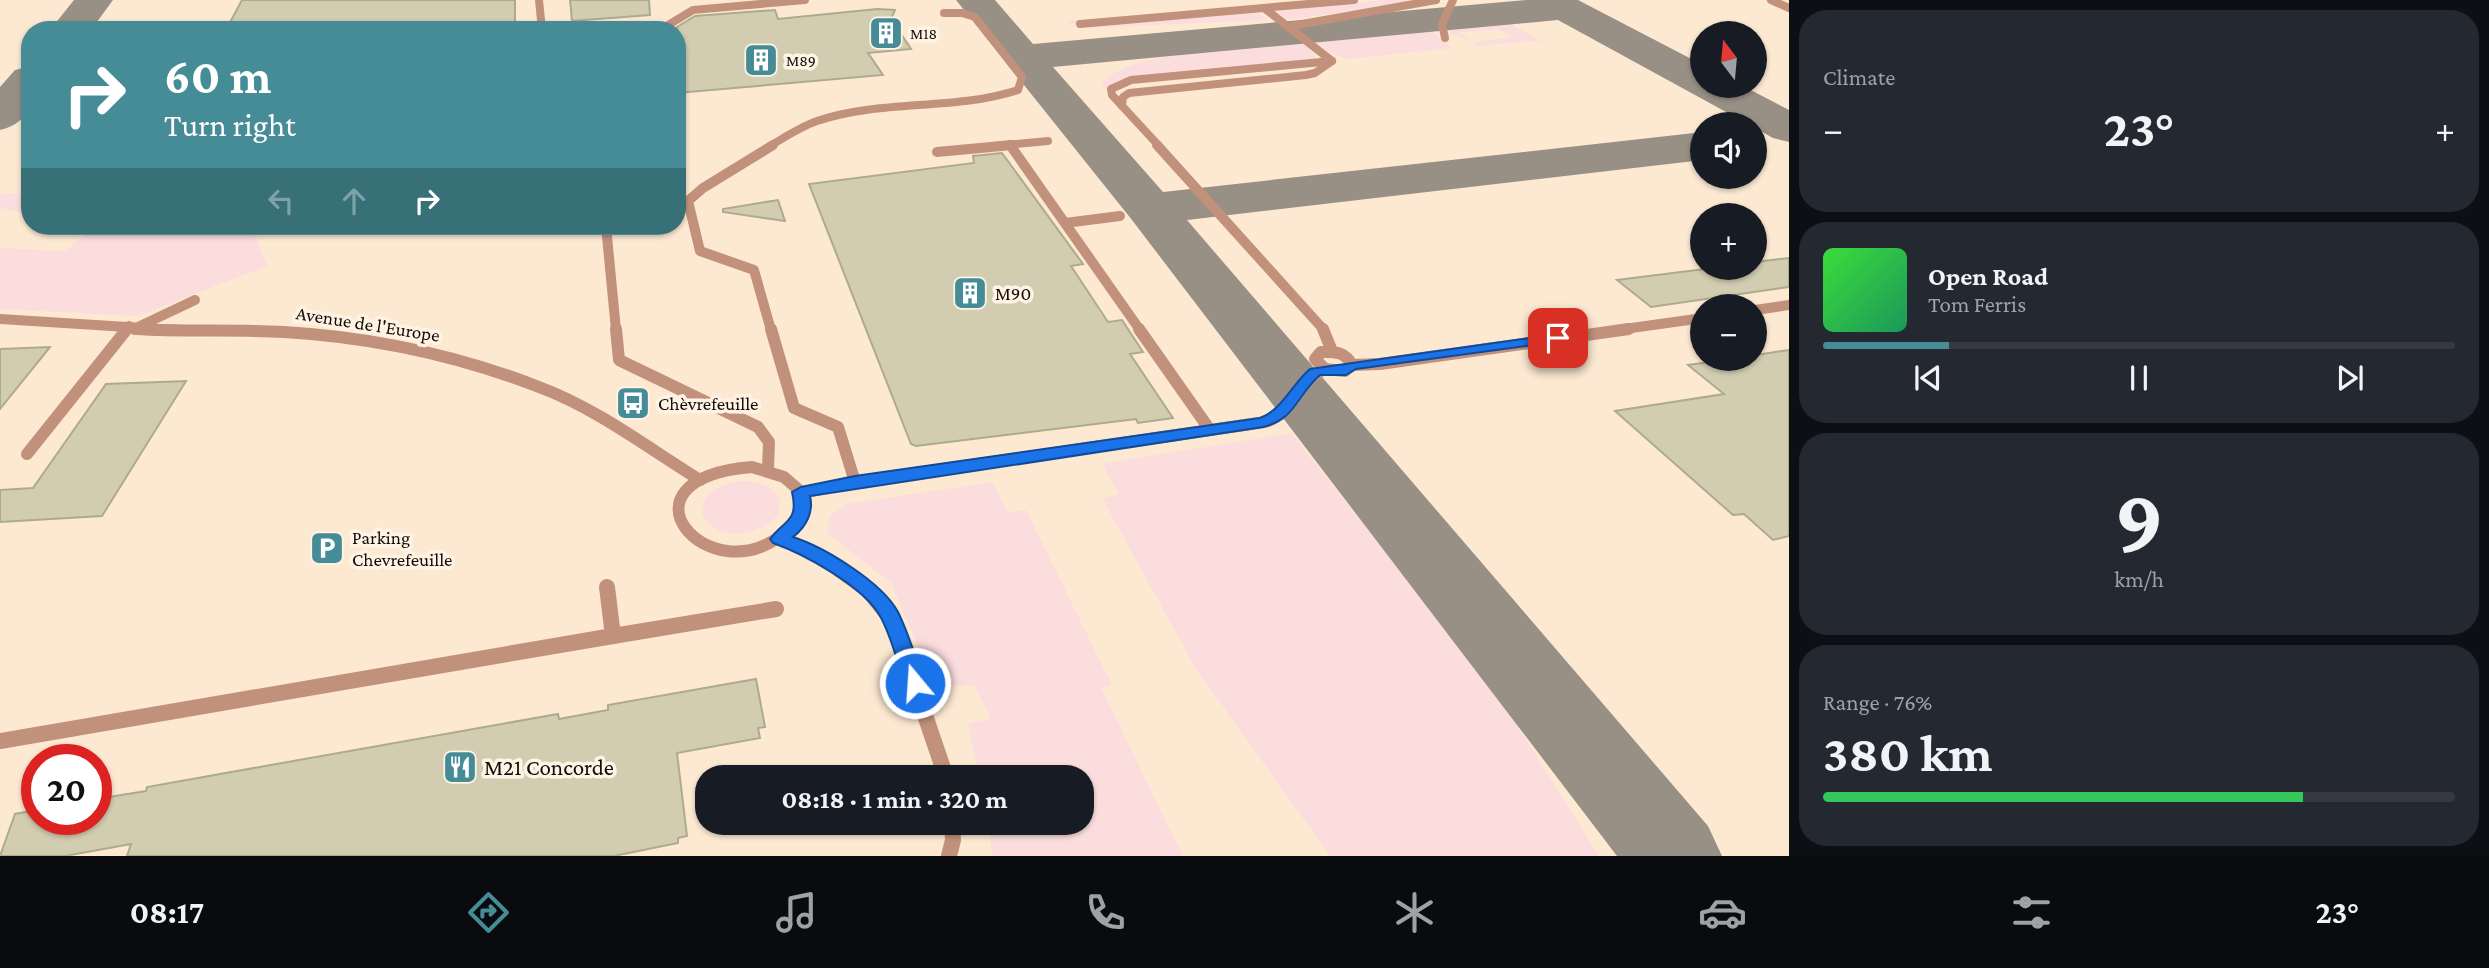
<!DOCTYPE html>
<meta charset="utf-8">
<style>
body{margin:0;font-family:"Crimson Pro",serif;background:#242831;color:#f1f3f6;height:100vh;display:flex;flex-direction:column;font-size:26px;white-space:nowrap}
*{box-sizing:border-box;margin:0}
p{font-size:23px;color:#9ea1a6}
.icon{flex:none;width:38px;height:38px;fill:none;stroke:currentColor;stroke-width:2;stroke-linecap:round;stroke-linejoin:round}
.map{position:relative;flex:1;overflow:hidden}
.details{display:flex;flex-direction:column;gap:10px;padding:10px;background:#0d0f14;width:700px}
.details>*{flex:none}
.banner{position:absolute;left:21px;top:21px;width:665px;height:214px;border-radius:28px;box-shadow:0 2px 5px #0004;background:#468c97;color:#fff;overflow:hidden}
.needle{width:46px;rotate:344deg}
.buttons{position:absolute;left:1690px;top:21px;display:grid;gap:14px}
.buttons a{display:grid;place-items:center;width:77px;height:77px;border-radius:50%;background:#171b24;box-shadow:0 2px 5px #0004;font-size:35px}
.speed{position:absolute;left:21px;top:744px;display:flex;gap:14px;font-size:35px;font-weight:700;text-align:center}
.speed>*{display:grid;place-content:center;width:91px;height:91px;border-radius:50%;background:#171b24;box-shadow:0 2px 5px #0004;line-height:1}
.speed .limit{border:10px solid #d22;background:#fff;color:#111}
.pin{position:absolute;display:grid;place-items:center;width:60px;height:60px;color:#fff;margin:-30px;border-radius:14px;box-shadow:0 4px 10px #0006}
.me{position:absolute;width:77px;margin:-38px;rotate:342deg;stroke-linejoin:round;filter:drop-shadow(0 0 5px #0008)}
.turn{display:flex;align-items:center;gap:24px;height:147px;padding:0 28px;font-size:32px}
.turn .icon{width:91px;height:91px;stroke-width:2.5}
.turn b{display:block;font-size:49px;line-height:60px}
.lanes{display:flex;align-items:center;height:66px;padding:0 28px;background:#0003;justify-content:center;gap:35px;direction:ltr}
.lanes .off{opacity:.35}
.big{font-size:52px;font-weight:700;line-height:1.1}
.details .card{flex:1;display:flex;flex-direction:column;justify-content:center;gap:10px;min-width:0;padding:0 24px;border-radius:28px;background:#242831}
.details .dial{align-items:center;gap:0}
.dial b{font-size:91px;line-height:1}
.song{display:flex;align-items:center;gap:21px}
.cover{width:84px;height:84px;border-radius:10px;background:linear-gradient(135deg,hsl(120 70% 55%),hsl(150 70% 35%))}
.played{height:7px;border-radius:4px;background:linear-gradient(90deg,#468c97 20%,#363941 20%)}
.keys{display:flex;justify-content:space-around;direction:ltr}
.heat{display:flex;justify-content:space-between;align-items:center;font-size:38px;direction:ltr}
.charge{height:10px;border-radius:5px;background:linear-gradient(90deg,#34c759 76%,#363941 0)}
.trip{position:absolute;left:695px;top:765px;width:399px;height:70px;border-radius:28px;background:#171b24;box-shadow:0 2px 5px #0004;font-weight:700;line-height:70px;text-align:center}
.tab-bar{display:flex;height:112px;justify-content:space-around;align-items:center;background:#090b0e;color:#9ea1a6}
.tab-bar .icon{width:49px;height:49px}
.tab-bar .selected{color:#468c97}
.tab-bar b{font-size:32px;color:#f1f3f6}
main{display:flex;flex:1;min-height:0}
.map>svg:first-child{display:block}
.built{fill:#fde9d2;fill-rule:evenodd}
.green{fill:#fcdddd}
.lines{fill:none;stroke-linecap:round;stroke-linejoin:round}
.taxiway{fill:#999085;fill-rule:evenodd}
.building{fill:#d2cdb1;stroke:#aeaa8f;stroke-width:2}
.lane-far3{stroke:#c2917c;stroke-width:8}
.lane-far2{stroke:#c2917c;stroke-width:10}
.lane-far1{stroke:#c2917c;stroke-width:12}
.lane{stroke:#c2917c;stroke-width:16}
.route{fill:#1a73e8;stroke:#114b97;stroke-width:2}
.labels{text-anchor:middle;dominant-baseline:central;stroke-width:7;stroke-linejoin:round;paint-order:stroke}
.far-poi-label{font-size:16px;fill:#120c05;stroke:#fff3e5;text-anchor:start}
.poi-label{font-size:19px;fill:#120c05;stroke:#fff3e5;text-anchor:start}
.street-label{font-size:19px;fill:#120c05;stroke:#fff3e5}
.near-poi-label{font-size:23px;fill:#120c05;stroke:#fff3e5;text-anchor:start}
</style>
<main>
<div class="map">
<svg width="1789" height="856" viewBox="0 0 1789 856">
<rect width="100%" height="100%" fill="#fff3e5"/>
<path class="built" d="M 0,0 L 1789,0 L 1789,856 L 0,856 ZM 30,30 L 677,30 L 677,226 L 30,226 ZM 1703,33 L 1755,33 L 1755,86 L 1703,86 ZM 1703,124 L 1755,124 L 1755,177 L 1703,177 ZM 1703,215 L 1755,215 L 1755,268 L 1703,268 ZM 1703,306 L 1755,306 L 1755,359 L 1703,359 ZM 37,760 L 96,760 L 96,819 L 37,819 ZM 707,777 L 1082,777 L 1082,822 L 707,822 Z"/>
<g class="green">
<polygon points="1386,0 1424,0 1302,18 1286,19 1279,13 1281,10"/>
<polygon points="1254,12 1269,20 1087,28 1066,22 1075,19 1085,26"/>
<polygon points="1510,23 1545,43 1532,41 1477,46 1474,42 1513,37 1498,29 1460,33 1472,41 1449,33 1449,30"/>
<polygon points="1432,31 1453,48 1347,59 1332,54 1314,41"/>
<path d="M 1303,43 L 1318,59 L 1123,79 L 1108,86 L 1104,92 L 1102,85 C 1119,50 1265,47 1303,43 Z"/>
<polygon points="30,193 30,214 0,208 0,194"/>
<polygon points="94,226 252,226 267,266 138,316 0,309 0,248 66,251"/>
<polygon points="1291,433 1488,679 1599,856 1330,856 1196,669 1102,498 1119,494 1102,464"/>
<path d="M 739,481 C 756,481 769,484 780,498 L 778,515 C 759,536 717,544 702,514 C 702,492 721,485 739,481 Z"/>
<polygon points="993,482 1008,512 1026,510 1112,685 1101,688 1183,856 992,856 989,823 1082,822 1082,777 979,777 968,724 991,719 975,686 949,686 933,679 890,582 827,533 829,516 846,504"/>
</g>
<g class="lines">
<g class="taxiway">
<polygon points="74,0 113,0 91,30 50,30"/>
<polygon points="956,0 995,0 1033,44 1526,0 1578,0 1703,65 1703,86 1743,86 1789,110 1789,142 1773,138 1755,128 1755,124 1748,124 1558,20 1053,67 1163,192 1703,132 1703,160 1187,220 1708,826 1722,856 1617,856 1132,220"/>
<path d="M 30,66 C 30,97 36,121 0,130 L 0,87 L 15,70 Z"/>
</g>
</g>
<g class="building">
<polygon points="242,0 515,0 515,30 226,30"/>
<polygon points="570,0 649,0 650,15 572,21"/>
<polygon points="877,9 895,10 891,19 911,49 868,53 883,75 677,93 677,27 695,16 775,10 778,19"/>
<polygon points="1002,153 1083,264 1071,266 1108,322 1122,320 1143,352 1130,354 1173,418 1138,423 1136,419 916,446 911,444 809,184 974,163 973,156"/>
<polygon points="778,200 785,221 723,212 723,209"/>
<polygon points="1789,258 1789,287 1651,307 1617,280 1713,268 1755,268 1755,262"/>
<polygon points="50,347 0,409 0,349"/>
<polygon points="1789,350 1789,536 1773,540 1744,514 1733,515 1615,411 1724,394 1688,365 1732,359 1755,359 1755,355"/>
<polygon points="186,381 102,516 0,522 0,490 33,488 106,384"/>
<polygon points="756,679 765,727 758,728 760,738 677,753 687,836 678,838 678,843 614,856 127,856 131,844 65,856 0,856 15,814 37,810 37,819 96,819 96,799 146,791 147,787 558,714 559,719 608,710 608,705"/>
</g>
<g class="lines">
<g class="lane-far3">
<polyline points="539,0 542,30"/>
<polyline points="1771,0 1789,8"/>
<polyline points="1264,8 1291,29"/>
<polyline points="1080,24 1354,0"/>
<polyline points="660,30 693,10 805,0"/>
<polyline points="1445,38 1442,24 1453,0"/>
<polyline points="1332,61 1291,29 1291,26 1436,0"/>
<polyline points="1122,106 1123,97 1129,93 1306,75 1315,73 1332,61"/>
<polyline points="1010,144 1012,146"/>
<path d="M 770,146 C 785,137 800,127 817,121 C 882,99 954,111 1018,90 L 1022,77 L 975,17 L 962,13 L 944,13"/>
<polyline points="994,146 1048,141"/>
<polyline points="1159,146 1112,95 1111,89 1131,80 1332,61"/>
</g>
<g class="lane-far2">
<polyline points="1010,145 1140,330"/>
<polyline points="1157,145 1324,330"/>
<polyline points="937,152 1012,145"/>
<polyline points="1065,223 1120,216"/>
<polyline points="606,226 616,330"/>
<polyline points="1755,310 1789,305"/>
<polyline points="0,319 175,330"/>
<polyline points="138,327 195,300"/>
<polyline points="126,330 129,326"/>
<polyline points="771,330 754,270 700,251 688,201 703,188 773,145"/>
<polyline points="1617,330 1703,318"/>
</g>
<g class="lane-far1">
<path d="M 135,329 C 185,332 235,329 284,332 C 370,337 459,356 539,387 C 596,408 648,448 700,480"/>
<polyline points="616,329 619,360 758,427 769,442 768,469"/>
<polyline points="771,329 794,408 838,427 855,482"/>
<polyline points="1139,329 1210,430"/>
<polyline points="1323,329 1332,351"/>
<path d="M 1321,352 C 1335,352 1345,351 1352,365 L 1345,371 L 1325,369 L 1315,359 Z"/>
<polyline points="1352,365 1380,364 1629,329"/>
<polyline points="27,454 127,329"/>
<path d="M 752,467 L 784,477 L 800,491 C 803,510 799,521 784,533 C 709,596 607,479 752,467 Z"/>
<path d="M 801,493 L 855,482 L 1265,422 C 1294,414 1298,380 1325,369"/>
<polyline points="779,539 831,563"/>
</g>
<g class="lane">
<polyline points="828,561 868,590 893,621 946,777"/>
<polyline points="613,636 776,609"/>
<polyline points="0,741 613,636 607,587"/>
<polyline points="949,856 953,840 952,822"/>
</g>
</g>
<path class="route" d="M 1558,334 L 1565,338 L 1563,341 L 1356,369 L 1346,375 L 1320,375 C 1296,396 1296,419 1263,427 L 810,496 C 814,512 806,527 793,537 C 824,547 882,582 898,612 C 909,634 916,660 925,683 L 922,688 L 915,691 L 907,688 L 905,683 C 897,662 891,635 880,616 C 863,586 804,554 773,543 L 770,539 C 784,520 799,522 792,492 L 801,487 L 855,476 L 1260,418 C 1282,410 1292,384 1310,369 Z"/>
<defs>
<g id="building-square" transform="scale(1.75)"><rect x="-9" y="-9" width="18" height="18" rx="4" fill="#468c97" stroke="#fff3e5"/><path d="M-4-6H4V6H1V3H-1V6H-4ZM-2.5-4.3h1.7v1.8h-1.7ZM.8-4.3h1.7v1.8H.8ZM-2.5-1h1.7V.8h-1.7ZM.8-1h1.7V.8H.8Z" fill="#fff"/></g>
<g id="bus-square" transform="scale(1.75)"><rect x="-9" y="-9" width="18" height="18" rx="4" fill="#468c97" stroke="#fff3e5"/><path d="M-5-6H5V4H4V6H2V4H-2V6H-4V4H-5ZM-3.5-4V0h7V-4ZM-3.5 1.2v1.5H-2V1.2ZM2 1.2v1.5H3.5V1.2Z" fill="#fff"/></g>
<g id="parking-square" transform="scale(1.75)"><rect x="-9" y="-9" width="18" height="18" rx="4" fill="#468c97" stroke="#fff3e5"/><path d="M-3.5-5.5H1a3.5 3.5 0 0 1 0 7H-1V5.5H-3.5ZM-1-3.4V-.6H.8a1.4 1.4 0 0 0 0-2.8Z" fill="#fff"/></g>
<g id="restaurant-square" transform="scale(1.75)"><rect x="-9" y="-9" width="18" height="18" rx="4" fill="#468c97" stroke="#fff3e5"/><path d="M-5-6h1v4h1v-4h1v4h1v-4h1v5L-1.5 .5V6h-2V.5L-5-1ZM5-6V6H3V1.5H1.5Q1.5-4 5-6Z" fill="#fff"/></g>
</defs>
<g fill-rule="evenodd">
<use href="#building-square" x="886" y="33"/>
<use href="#building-square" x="761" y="60"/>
<use href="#building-square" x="970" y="293"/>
<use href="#bus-square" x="633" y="403"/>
<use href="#parking-square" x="327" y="548"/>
<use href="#restaurant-square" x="460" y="767"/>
</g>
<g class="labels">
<g class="far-poi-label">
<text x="910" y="33">M18</text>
<text x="786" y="60">M89</text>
</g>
<g class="poi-label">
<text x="995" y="293">M90</text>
<text x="658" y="403">Chèvrefeuille</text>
<text x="352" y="537">Parking<tspan x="352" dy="22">Chevrefeuille</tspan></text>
</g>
<g class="street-label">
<text transform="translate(368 324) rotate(9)">Avenue de l'Europe</text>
</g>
<g class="near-poi-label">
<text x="484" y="767">M21 Concorde</text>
</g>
</g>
</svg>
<div class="buttons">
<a><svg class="needle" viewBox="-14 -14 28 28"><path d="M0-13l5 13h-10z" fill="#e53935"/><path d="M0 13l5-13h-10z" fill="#9ea1a6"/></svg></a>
<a><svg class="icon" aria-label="sound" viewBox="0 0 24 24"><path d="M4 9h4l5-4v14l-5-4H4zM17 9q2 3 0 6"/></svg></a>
<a>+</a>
<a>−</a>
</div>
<div class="speed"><div class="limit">20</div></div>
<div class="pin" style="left:1558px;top:338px;background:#d93025"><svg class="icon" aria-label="arrive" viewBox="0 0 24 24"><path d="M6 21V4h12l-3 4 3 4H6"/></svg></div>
<svg class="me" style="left:915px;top:683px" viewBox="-20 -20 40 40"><circle r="17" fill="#1a73e8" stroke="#fff" stroke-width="3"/><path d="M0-11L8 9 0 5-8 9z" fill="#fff"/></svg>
<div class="trip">08:18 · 1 min · 320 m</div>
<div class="banner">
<div class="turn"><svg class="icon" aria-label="right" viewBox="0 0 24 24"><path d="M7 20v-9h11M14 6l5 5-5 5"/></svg><div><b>60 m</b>Turn right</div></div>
<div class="lanes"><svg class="icon off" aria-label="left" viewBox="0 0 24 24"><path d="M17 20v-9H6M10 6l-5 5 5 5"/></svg><svg class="icon off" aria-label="ahead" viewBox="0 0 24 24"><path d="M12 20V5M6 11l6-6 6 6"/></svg><svg class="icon" aria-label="right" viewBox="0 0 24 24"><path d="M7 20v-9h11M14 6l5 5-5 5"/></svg></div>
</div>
</div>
<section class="details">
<div class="card"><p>Climate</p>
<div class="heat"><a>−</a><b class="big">23°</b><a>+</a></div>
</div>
<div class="card">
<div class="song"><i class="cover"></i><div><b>Open Road</b><p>Tom Ferris</p></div></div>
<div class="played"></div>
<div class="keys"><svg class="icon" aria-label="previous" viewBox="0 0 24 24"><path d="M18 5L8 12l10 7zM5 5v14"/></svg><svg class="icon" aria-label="pause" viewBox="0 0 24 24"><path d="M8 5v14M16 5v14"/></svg><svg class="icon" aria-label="next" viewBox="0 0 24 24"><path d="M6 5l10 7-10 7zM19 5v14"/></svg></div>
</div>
<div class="card dial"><b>9</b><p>km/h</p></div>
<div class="card"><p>Range · 76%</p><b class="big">380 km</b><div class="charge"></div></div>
</section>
</main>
<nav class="tab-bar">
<b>08:17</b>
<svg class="icon selected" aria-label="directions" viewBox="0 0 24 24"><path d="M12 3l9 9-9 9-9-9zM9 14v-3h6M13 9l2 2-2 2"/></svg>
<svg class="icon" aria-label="music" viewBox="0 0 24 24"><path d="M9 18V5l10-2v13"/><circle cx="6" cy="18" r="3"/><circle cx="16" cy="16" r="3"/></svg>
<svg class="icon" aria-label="phone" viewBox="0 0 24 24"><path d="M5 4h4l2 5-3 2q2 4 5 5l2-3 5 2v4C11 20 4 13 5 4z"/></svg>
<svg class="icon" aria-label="climate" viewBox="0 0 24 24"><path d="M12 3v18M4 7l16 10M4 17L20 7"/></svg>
<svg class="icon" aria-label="car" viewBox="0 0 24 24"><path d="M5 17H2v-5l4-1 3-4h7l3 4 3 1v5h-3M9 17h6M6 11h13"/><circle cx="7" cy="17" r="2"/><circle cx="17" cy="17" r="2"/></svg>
<svg class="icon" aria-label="filters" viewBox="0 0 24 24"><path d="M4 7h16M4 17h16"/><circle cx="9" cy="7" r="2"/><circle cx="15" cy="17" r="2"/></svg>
<b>23°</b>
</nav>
